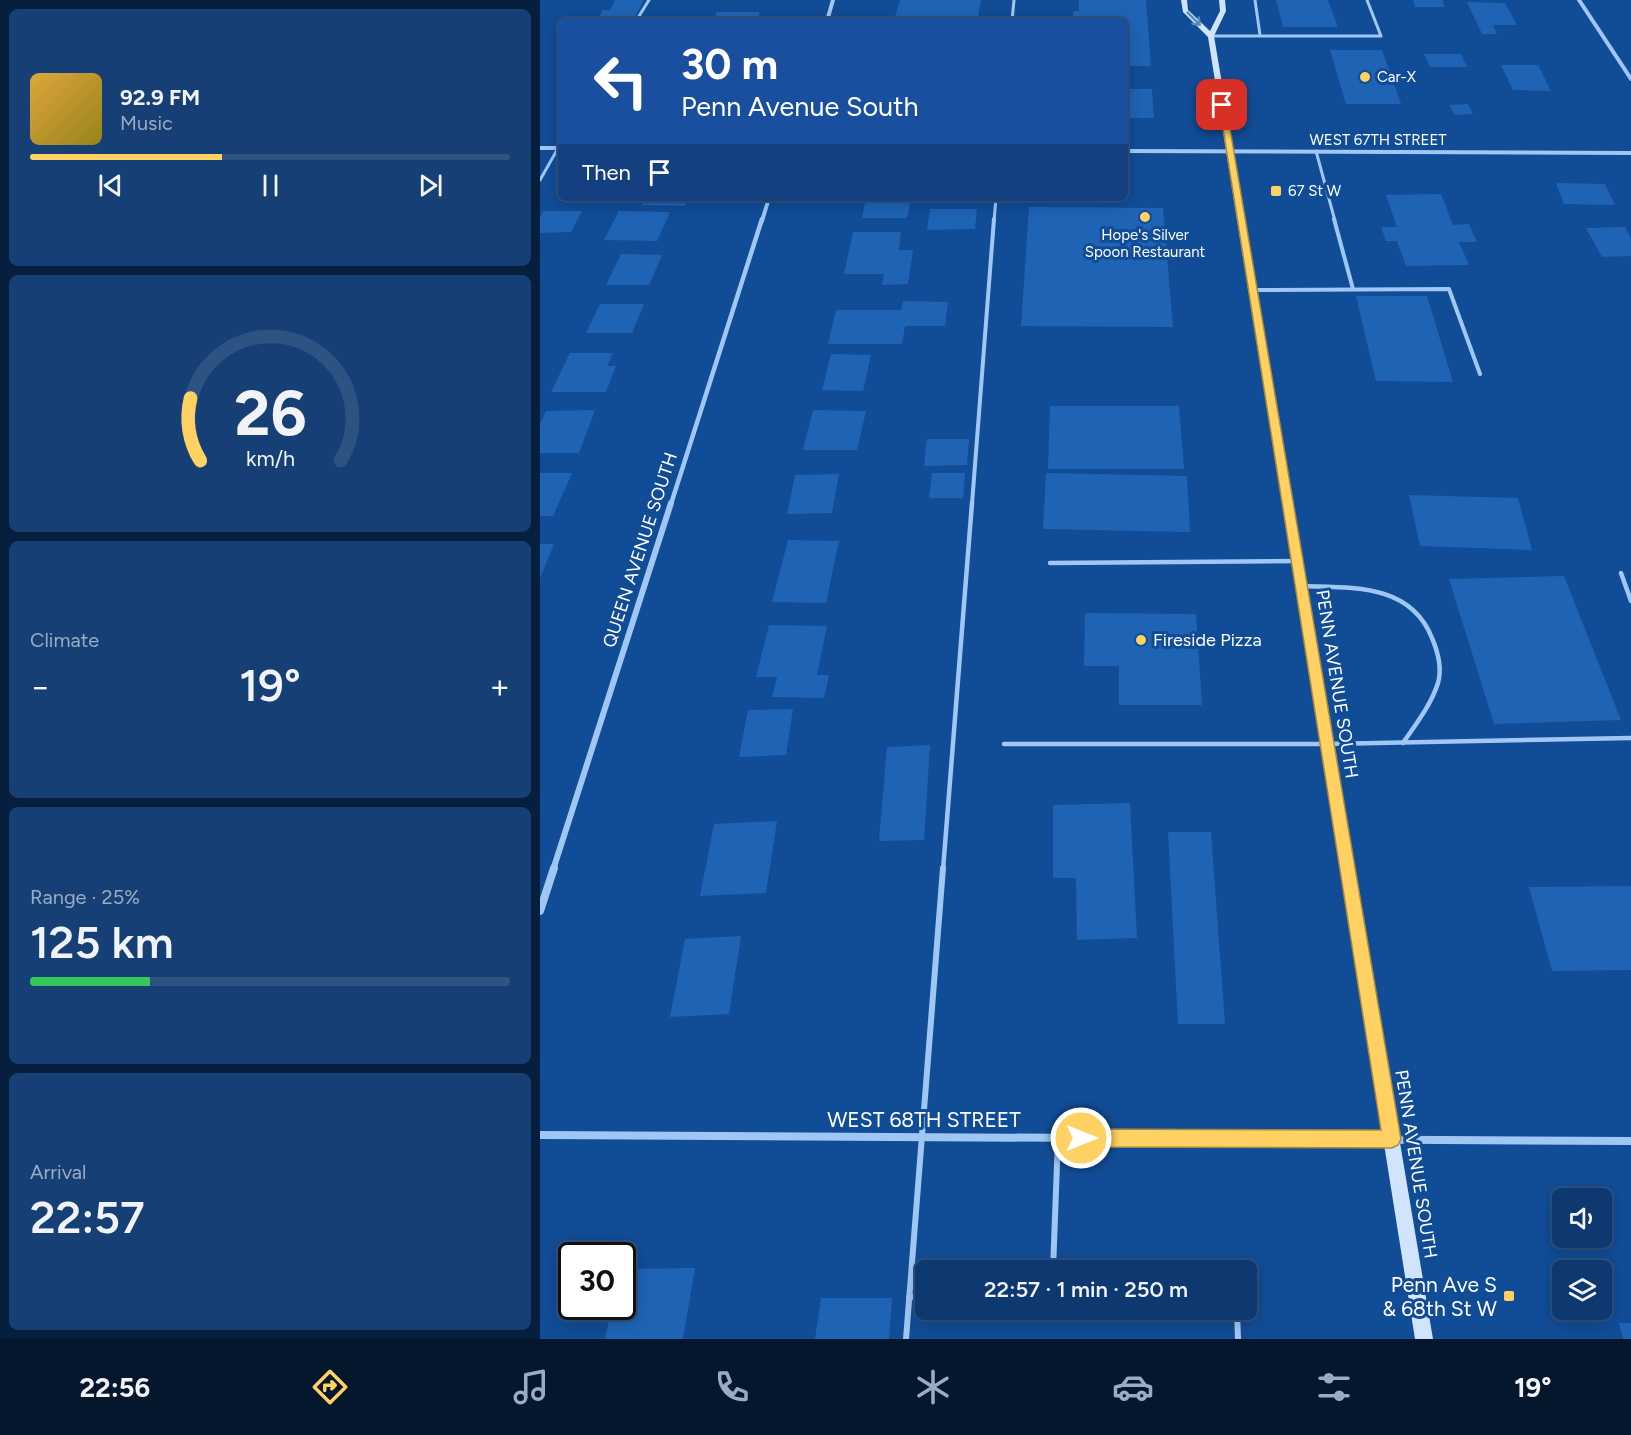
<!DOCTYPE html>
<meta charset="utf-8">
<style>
body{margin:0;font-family:Figtree,sans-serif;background:#164075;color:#f1f3f6;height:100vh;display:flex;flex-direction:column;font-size:22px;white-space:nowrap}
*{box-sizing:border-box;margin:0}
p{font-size:20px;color:#9aacc3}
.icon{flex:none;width:33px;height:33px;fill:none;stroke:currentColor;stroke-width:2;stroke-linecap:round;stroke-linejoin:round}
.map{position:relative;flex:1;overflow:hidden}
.details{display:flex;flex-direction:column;gap:9px;padding:9px;background:#071f3e;width:540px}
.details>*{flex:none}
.top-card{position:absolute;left:18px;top:18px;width:570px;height:183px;border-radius:9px;box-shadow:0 3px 15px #0003,0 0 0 2px #2d5383;background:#1a4fa0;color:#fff;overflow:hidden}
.buttons{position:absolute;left:1012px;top:1188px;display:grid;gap:12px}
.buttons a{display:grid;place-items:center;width:60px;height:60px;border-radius:9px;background:#0d3970;box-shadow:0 3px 15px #0003,0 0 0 2px #2d5383;font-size:30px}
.speed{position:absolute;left:18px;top:1242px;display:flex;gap:12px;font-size:30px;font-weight:700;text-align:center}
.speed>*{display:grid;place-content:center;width:78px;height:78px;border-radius:50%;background:#0d3970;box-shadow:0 3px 15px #0003,0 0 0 2px #2d5383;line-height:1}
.speed .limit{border:3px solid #111;border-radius:9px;background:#fff;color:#111}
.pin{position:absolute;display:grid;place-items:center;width:51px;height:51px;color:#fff;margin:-26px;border-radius:12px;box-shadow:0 3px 9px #0006}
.me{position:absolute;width:66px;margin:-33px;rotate:90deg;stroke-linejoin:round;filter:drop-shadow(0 0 4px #0008)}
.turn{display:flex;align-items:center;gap:21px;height:126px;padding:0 24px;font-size:27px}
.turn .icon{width:78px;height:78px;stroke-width:2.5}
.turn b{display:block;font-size:42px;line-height:51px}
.then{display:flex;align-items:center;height:57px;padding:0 24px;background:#0003;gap:12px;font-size:22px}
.big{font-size:45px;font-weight:600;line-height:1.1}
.details .card{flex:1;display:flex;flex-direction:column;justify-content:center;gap:9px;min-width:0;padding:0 21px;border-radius:9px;background:#164075}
.details .dial{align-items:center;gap:0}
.dial svg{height:156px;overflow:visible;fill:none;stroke:#2d5383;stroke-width:7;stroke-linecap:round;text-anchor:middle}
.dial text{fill:#f1f3f6;stroke:none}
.song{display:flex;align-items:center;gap:18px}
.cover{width:72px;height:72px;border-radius:9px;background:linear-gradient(135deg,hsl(40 70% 55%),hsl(50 70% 35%))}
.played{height:6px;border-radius:3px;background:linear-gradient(90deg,#ffd163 40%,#2d5383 40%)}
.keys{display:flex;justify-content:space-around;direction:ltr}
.heat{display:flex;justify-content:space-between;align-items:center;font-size:33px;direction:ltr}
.charge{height:9px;border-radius:4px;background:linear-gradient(90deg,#34c759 25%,#2d5383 0)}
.trip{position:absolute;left:375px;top:1260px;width:342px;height:60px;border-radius:9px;background:#0d3970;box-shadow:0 3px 15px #0003,0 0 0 2px #2d5383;font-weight:600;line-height:60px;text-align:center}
.dock{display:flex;height:96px;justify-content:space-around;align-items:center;background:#05172d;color:#9aacc3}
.dock .icon{width:42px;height:42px}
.dock .current{color:#ffd163}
.dock b{font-size:27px;color:#f1f3f6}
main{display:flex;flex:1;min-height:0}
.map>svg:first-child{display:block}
.building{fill:#1f63b5}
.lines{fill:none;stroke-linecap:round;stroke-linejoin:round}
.lane-far3{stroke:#a0c7f3;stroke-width:3}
.lane-far2{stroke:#a0c7f3;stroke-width:4}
.lane-far1{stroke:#a0c7f3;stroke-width:4.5}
.lane{stroke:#a0c7f3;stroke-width:6}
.street-far3{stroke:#a0c7f3;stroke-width:4}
.street-far2{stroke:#a0c7f3;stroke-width:4.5}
.street-far1{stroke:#a0c7f3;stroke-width:6}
.street{stroke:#a0c7f3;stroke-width:8}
.secondary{fill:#d0e4fd;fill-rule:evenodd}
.oneway{stroke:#5d89bf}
.route{fill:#ffd163;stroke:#a68840;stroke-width:1.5}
.poi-dot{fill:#ffd163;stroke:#114c96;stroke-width:2}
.labels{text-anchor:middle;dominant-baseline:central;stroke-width:6;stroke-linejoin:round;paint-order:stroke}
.far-poi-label{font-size:15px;fill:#fff;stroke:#114c96;text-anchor:start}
.far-street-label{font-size:15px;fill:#fff;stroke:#114c96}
.street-label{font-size:18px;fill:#fff;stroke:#114c96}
.poi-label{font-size:18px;fill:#fff;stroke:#114c96;text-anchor:start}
.near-street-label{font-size:21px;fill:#fff;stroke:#114c96}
.near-poi-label{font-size:21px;fill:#fff;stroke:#114c96;text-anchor:end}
</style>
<main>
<section class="details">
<div class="card">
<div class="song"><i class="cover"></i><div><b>92.9 FM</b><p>Music</p></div></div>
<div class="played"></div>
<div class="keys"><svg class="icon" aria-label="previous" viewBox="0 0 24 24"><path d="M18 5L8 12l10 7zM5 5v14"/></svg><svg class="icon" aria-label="pause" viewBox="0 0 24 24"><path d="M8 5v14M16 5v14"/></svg><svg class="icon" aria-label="next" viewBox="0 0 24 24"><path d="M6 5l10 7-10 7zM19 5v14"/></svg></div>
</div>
<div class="card dial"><svg viewBox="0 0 100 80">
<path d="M14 69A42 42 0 1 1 86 69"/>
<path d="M14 69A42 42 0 0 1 9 37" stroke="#ffd163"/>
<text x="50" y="56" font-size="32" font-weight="700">26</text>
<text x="50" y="72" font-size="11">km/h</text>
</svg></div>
<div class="card"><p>Climate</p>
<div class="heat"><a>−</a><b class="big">19°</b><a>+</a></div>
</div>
<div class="card"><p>Range · 25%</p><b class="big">125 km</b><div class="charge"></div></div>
<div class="card"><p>Arrival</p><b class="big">22:57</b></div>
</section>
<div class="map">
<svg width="1091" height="1339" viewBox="0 0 1091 1339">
<rect width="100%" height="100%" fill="#114c96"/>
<g class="building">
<polygon points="75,0 104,0 93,21 57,21 63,10 70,10"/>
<polygon points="360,0 441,0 438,18 355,17"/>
<polygon points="539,0 606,0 611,66 585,66 585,21 533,21 533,11 539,11"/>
<polygon points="736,0 788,0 798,27 743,27"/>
<polygon points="873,0 902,0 905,7 875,7"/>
<polygon points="927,2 965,3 977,25 953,25 957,34 942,34"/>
<polygon points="177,12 220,12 217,21 172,21"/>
<polygon points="790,50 842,50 861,104 806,104"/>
<polygon points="884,54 921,54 927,67 890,67"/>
<polygon points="961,65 998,65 1011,91 973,90"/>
<polygon points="585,89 612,89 614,118 585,118"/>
<polygon points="928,104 933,114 915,115 909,105"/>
<polygon points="1016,183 1065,184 1075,205 1024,204"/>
<polygon points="901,194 913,225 929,224 937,242 919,242 929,265 866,266 857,241 846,241 841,227 857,227 846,195"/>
<polygon points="106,198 148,198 144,206 102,205"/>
<polygon points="326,198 371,198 367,218 322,218"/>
<polygon points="489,207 623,208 633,327 481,326"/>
<polygon points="390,209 437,209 435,229 387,230"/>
<polygon points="3,211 42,211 31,232 0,233 0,217"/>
<polygon points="79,211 130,212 117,241 64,240"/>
<polygon points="1085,227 1091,238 1091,256 1062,257 1046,228"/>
<polygon points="313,232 361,232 359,250 373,250 368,284 342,285 344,274 304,274"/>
<polygon points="81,254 122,255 109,285 66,285"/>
<polygon points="816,296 887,296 913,382 836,381"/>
<polygon points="363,301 408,302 405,326 365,326 362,344 288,344 296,310 361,310"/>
<polygon points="60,304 104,304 92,333 46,333"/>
<polygon points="30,353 73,353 67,366 76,366 66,392 11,392"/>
<polygon points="291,354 331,355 323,391 282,390"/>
<polygon points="510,406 639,406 644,469 508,469"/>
<polygon points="55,410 39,453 0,453 0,424 6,411"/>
<polygon points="273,410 326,411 317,450 263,450"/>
<polygon points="387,439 429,439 427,465 384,466"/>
<polygon points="0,473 32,473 13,516 0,516"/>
<polygon points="392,473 425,473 423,498 389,498"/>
<polygon points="506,473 647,476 650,532 503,529"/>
<polygon points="299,474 292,513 247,514 255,475"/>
<polygon points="869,495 978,498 992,550 880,546"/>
<polygon points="248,540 299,541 286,603 232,602"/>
<polygon points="0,544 14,544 0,578"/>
<polygon points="1024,576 1081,720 954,724 909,579"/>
<polygon points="545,613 656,614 662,705 579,705 579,666 544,666"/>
<polygon points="229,625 287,626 277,675 289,675 284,698 232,697 237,677 216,677"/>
<polygon points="253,709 246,755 199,757 208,710"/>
<polygon points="390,745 384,840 339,841 347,747"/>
<polygon points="590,803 597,938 537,940 536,878 513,878 513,805"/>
<polygon points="237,821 226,893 160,896 174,824"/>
<polygon points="628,832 671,832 685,1024 638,1024"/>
<polygon points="1091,886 1091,970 1012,971 989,887"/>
<polygon points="201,936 189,1014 130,1017 145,939"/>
<polygon points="155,1268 143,1339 65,1339 72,1306 82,1306 82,1269"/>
<polygon points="281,1298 352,1298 349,1339 275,1339"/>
<polygon points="1079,1323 1091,1323 1091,1339 1083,1339"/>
</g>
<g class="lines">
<g class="lane-far3">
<polyline points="715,0 720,35"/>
<polyline points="96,21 109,0"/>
<polyline points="472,21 474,0"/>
<polyline points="671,36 841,36 827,0"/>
<polyline points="776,151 795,221"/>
<polyline points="0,180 21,143"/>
<polyline points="454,221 456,198"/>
</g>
<g class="lane-far2">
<polyline points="794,219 813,289"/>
<polyline points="713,290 909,289 940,374"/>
<polyline points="432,504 454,219"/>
</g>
<g class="lane-far1">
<polyline points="510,563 755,561"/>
<polyline points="1081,573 1091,601"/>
<path d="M 761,586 C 812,588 870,583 892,638 C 898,652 902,669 898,683 C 891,705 876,724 863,743"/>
<polyline points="464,744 787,744 1091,738"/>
<polyline points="403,870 432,503"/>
</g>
<g class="lane">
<polyline points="513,1270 518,1138"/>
<polyline points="369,1297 386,1297"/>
<polyline points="697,1310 698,1339"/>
<polyline points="366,1339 403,868"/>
</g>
<g class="street-far3">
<polyline points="1039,0 1091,79"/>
<polyline points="287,21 293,0"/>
<polyline points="0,148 21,148"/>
<polyline points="585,151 1091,153"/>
<polyline points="222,221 229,198"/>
</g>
<polyline class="street-far2" points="131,504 222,219"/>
<polyline class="street-far1" points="13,870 131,503"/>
<g class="street">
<polyline points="0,911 14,868"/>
<polyline points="0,1135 1091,1141"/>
</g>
<polygon class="secondary" points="641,0 647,0 648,10 670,31 680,11 679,0 685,0 686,11 674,36 893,1339 875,1339 668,37 643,12"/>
</g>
<defs><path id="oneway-shaft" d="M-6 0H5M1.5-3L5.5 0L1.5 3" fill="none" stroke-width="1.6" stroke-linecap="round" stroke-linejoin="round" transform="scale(1.5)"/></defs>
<use class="oneway" href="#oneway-shaft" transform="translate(654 19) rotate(45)"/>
<polygon class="route" points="679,103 686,105 861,1139 858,1145 852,1148 541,1147 534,1144 532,1138 534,1131 541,1129 841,1130"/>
<g class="poi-dot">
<circle cx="825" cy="77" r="6"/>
<rect x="730" y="185" width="12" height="12" rx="3"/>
<circle cx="605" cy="217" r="6"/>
<circle cx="601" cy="640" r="6"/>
<rect x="963" y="1290" width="12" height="12" rx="3"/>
</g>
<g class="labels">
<g class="far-poi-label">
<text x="837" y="77">Car-X</text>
<text x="748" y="191">67 St W</text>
<text x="605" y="235" text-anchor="middle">Hope's Silver<tspan x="605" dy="17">Spoon Restaurant</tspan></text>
</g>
<g class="far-street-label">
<text x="838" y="140">WEST 67TH STREET</text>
</g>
<g class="street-label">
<text transform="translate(100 550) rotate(-72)">QUEEN AVENUE SOUTH</text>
<text transform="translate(797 684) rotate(81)">PENN AVENUE SOUTH</text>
<text transform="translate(876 1164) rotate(81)">PENN AVENUE SOUTH</text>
</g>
<g class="poi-label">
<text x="613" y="640">Fireside Pizza</text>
</g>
<g class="near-street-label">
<text x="384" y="1119">WEST 68TH STREET</text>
</g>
<g class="near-poi-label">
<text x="957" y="1284">Penn Ave S<tspan x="957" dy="24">&amp; 68th St W</tspan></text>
</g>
</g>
</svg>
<div class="buttons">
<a><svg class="icon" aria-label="sound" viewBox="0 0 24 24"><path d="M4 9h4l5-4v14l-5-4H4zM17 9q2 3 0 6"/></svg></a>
<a><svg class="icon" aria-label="layers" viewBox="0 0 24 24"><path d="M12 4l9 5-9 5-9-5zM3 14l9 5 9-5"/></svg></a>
</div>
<div class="speed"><div class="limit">30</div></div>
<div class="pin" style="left:682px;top:105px;background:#d93025"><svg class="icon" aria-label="arrive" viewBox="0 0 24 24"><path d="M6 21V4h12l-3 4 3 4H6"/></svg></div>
<svg class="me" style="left:541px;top:1138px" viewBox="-20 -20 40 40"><circle r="17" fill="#ffd163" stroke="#fff" stroke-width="3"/><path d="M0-11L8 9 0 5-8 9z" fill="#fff"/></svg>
<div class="trip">22:57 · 1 min · 250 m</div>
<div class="top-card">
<div class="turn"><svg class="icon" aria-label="left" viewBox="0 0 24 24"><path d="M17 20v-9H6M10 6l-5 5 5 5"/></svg><div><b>30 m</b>Penn Avenue South</div></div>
<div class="then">Then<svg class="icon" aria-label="arrive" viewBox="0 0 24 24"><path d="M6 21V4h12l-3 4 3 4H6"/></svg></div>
</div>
</div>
</main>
<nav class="dock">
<b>22:56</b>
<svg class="icon current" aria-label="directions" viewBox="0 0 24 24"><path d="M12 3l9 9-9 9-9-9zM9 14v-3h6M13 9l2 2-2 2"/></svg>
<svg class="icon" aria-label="music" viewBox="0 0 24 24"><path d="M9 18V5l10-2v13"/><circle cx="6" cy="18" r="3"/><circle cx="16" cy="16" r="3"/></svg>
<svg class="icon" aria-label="phone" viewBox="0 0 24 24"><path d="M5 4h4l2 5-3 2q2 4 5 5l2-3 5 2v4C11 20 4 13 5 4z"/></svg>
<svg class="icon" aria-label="climate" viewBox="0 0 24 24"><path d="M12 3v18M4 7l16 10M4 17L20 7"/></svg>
<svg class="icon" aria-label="car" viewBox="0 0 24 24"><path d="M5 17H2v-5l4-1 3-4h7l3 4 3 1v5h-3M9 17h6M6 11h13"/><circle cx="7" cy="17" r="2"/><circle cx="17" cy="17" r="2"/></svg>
<svg class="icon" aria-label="filters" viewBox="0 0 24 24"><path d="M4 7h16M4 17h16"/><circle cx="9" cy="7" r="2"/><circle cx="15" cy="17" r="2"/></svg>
<b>19°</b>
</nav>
